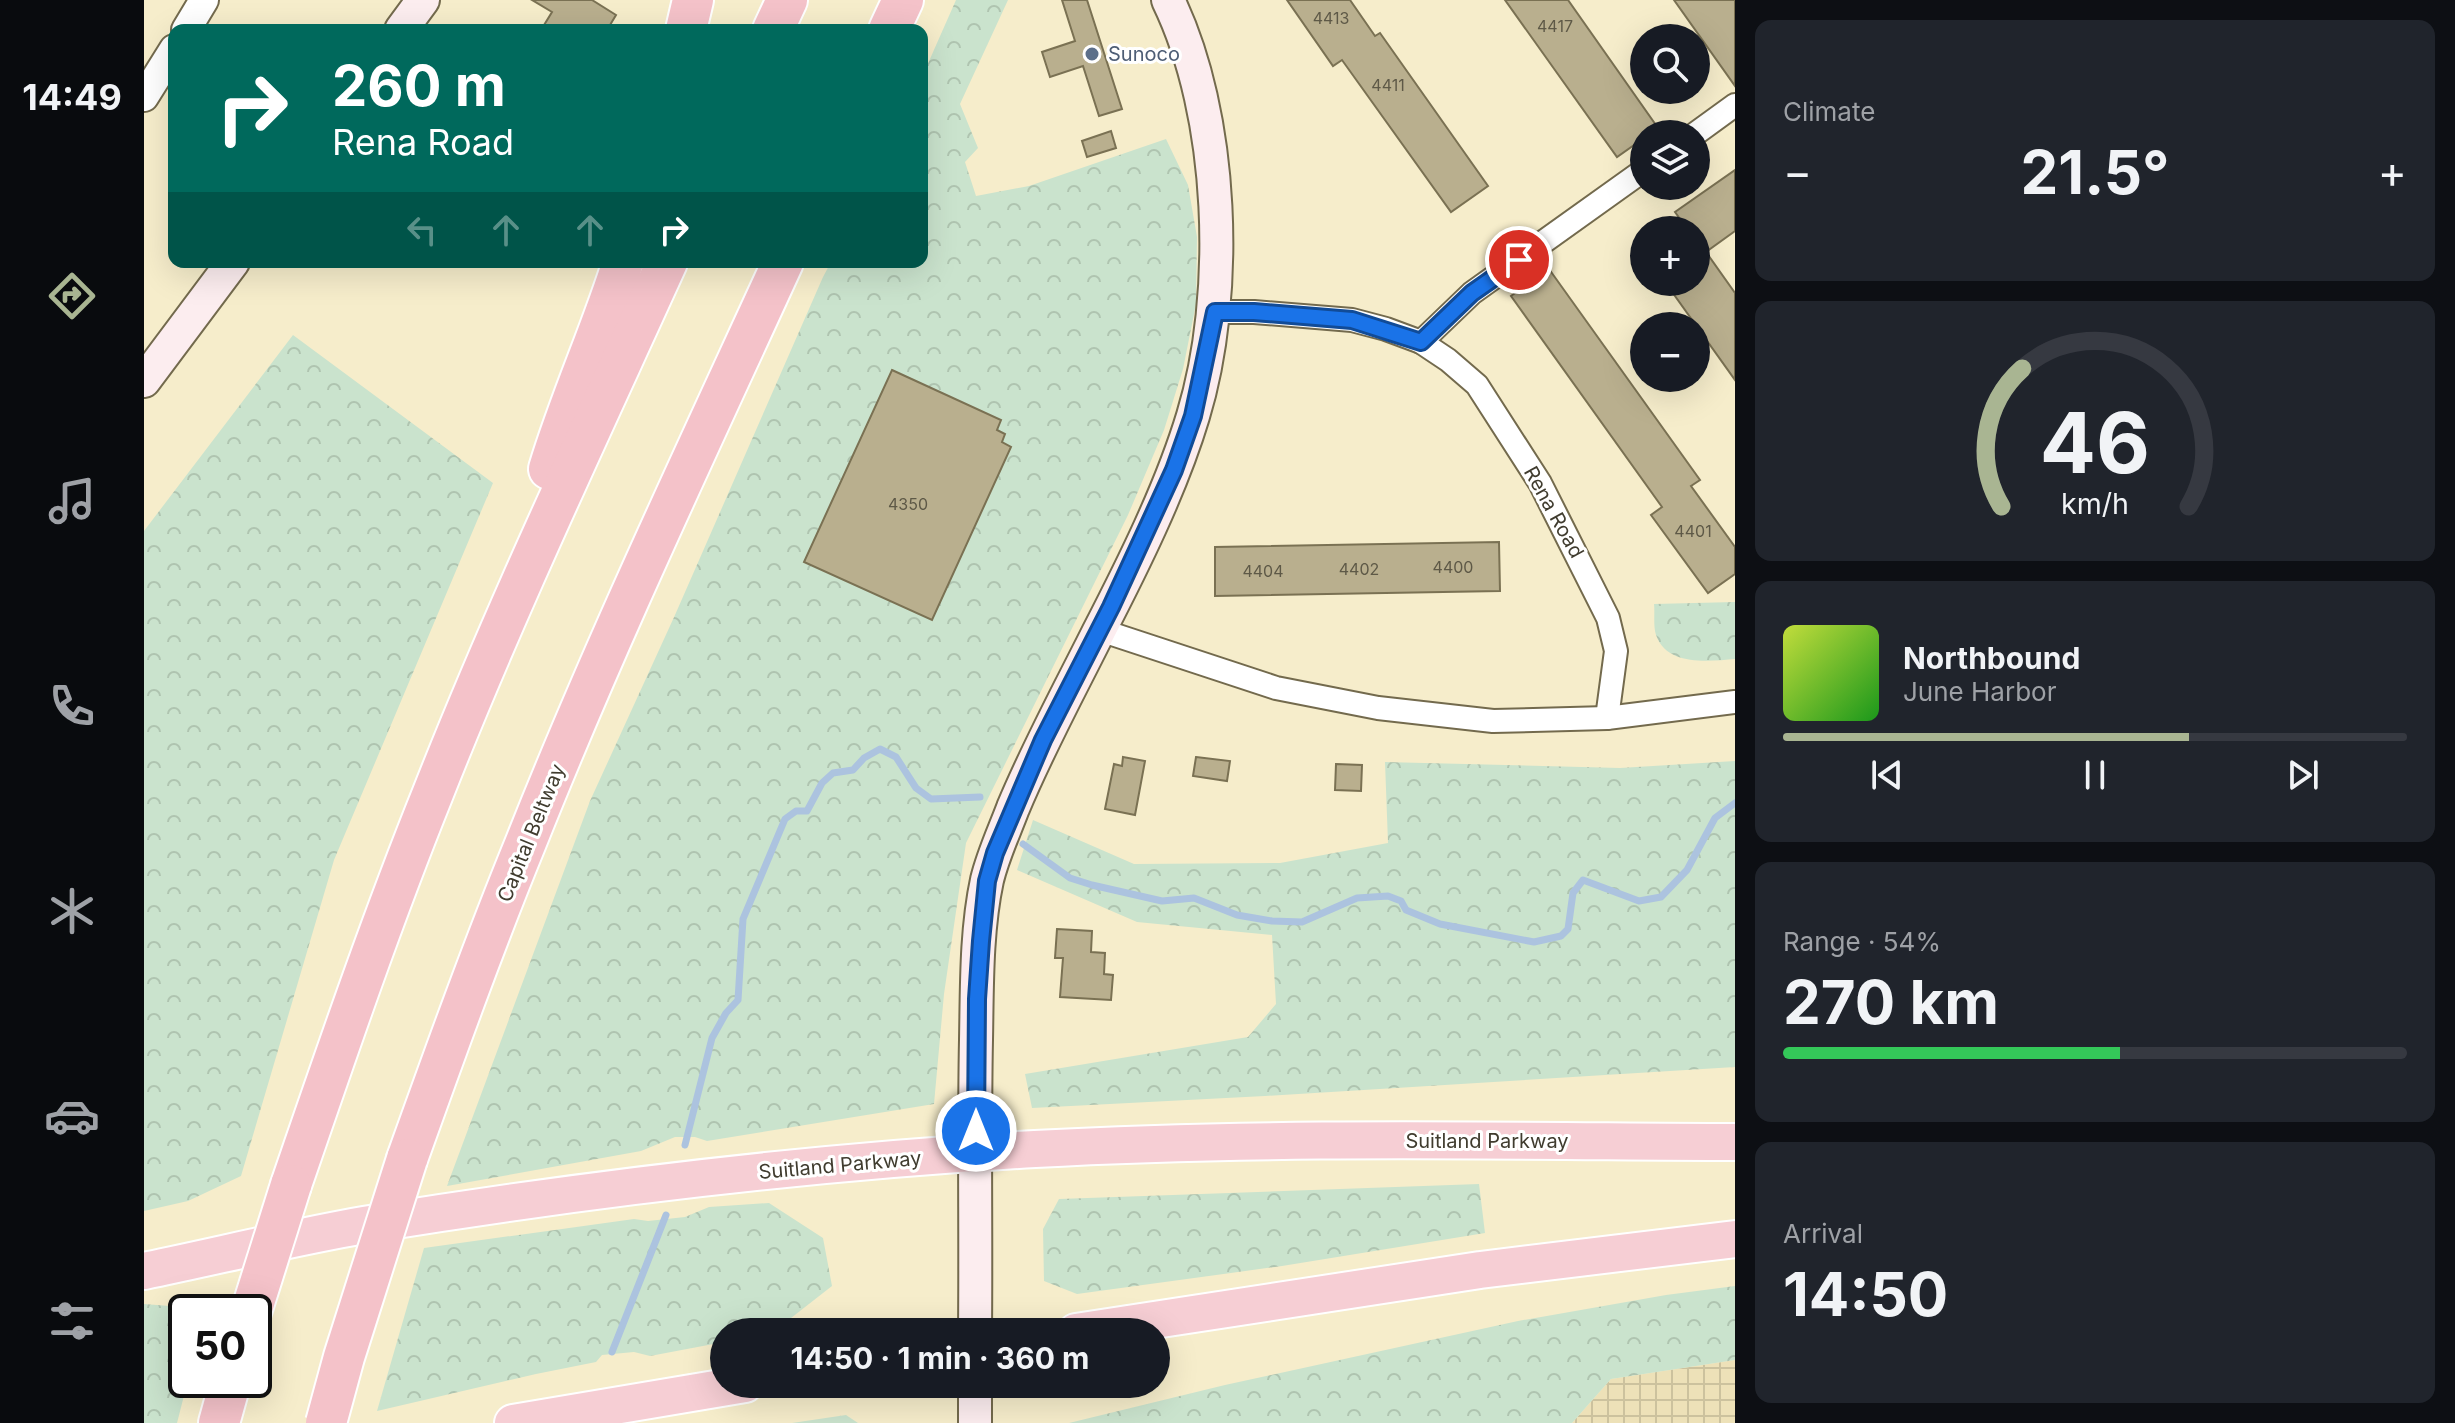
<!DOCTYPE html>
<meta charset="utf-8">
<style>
body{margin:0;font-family:Inter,sans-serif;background:#20242c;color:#f1f3f6;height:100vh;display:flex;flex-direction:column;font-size:30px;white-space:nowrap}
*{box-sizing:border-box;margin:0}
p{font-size:26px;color:#9ea1a6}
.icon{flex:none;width:44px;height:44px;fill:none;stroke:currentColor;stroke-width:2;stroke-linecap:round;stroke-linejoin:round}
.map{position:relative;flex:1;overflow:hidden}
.details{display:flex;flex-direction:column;gap:20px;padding:20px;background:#0d0f14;width:720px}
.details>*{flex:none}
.guide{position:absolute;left:24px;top:24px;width:760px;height:244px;border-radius:16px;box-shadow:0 8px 32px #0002;background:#00695c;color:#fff;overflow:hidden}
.fabs{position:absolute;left:1486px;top:24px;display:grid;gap:16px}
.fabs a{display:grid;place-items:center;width:80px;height:80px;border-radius:50%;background:#171b24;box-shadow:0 8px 32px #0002;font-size:40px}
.speed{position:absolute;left:24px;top:1294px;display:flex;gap:16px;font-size:40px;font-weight:700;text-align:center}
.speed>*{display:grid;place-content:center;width:104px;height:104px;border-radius:50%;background:#171b24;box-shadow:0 8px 32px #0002;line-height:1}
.speed .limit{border:4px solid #111;border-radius:12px;background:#fff;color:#111}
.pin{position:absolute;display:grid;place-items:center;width:68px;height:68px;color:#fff;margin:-34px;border:4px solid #fff;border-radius:50%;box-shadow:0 2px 8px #0007}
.me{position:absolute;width:88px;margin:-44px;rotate:0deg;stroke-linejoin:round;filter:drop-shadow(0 0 6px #0008)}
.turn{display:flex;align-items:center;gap:28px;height:168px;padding:0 32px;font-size:36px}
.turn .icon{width:104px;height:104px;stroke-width:2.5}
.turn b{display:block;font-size:56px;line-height:68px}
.lanes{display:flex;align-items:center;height:76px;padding:0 32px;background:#0003;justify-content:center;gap:40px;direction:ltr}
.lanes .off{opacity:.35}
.big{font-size:60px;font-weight:700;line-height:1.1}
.details .widget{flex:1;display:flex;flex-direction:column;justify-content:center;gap:12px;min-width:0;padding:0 28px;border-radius:16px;background:#20242c}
.details .dial{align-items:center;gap:0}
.dial svg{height:208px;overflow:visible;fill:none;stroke:#363941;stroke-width:7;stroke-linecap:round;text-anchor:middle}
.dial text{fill:#f1f3f6;stroke:none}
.song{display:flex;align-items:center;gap:24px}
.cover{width:96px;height:96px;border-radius:12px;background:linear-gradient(135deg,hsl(70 70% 55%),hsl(120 70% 35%))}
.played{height:8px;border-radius:4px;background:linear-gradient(90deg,#a9b592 65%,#363941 65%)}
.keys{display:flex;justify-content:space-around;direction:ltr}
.heat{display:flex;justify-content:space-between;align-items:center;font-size:44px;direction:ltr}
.charge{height:12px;border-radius:6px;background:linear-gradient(90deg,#34c759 54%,#363941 0)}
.trip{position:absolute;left:566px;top:1318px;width:460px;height:80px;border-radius:40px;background:#171b24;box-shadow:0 8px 32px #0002;font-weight:700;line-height:80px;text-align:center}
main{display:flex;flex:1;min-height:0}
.tab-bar{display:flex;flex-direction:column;width:144px;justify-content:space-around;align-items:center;background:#090b0e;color:#9ea1a6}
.tab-bar .icon{width:56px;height:56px}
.tab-bar .current{color:#a9b592}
.tab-bar b{font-size:36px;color:#f1f3f6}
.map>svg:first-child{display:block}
.industrial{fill:url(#industrial-grid)}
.forest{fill:url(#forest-crowns)}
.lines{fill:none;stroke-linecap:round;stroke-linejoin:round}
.stream{stroke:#acc3df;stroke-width:7}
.building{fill:#b9af8e;stroke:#7a7153;stroke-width:2}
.minor-casing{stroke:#736a4d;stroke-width:26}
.tertiary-casing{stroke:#736a4d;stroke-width:32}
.secondary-casing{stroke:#736a4d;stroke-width:36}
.trunk-casing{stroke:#fff;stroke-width:40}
.motorway-casing{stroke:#fff;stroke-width:44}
.minor{stroke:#fff;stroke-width:22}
.tertiary{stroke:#fff;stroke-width:28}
.secondary{stroke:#fcedef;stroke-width:32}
.trunk{stroke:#f6ced4;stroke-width:36}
.motorway{stroke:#f4c2c9;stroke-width:40}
.motorway-bridge-casing{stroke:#fff;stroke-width:44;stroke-linecap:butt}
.motorway-bridge{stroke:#f4c2c9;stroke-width:40}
.route-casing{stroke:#114b97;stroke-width:20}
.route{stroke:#1a73e8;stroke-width:14}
.service-dot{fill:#5c6f8a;stroke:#fff;stroke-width:3}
.labels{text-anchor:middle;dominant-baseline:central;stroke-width:6;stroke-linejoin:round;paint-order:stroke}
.number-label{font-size:16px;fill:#5e5947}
.service-label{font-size:20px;fill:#4e5e75;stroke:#fff;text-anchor:start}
.street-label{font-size:20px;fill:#403c2f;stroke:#fff}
</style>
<main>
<nav class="tab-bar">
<b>14:49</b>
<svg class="icon current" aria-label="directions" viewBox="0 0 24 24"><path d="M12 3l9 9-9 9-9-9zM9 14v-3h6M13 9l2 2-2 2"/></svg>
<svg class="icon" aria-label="music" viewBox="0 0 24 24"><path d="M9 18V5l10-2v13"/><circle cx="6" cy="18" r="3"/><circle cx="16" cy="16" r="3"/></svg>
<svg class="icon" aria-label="phone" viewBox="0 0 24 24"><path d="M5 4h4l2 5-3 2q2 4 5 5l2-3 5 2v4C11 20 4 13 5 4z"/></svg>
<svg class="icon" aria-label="climate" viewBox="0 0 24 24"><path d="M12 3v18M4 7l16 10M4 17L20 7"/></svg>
<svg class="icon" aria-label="car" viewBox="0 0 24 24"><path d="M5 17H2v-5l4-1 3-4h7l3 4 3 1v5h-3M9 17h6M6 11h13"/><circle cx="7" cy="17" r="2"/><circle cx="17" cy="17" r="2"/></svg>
<svg class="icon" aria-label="filters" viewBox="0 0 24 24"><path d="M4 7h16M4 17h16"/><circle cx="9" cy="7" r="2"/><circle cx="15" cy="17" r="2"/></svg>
</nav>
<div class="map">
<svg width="1591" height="1423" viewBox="0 0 1591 1423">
<defs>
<pattern id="industrial-grid" width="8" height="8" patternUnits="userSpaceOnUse" patternTransform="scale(2)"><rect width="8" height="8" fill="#ede1b8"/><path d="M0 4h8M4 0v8" fill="none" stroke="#ccc29e"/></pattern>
<pattern id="forest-crowns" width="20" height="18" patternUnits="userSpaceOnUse" patternTransform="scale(2)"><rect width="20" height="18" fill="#cae3cd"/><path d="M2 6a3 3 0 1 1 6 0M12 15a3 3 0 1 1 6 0" fill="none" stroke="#afc4b0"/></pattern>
</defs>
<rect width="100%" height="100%" fill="#f6edcb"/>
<polygon class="industrial" points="1591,1360 1591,1423 1428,1423 1467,1379"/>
<g class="forest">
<polygon points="812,0 864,0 816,104 834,148 821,162 832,196 885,186 1022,139 1044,185 1053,237 1052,304 1039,369 1020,430 984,515 822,843 800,994 790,1104 563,1141 551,1137 531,1137 497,1151 303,1186 446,801 531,615 679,277 687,262 778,262 778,77"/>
<polygon points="149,335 349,483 190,860 97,1176 44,1201 0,1211 0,531"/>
<path d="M 1591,602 L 1591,659 C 1566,661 1523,667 1512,635 C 1509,626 1511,613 1510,604 Z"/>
<polygon points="1591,761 1591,1067 1121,1096 888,1108 881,1074 1104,1037 1132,1004 1128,935 993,922 873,870 889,820 990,864 1136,863 1244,843 1241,762 1476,768"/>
<polygon points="1335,1184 1341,1233 1138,1266 933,1294 900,1281 899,1229 915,1199"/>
<polygon points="625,1203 679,1238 688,1286 647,1318 618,1332 580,1332 580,1342 506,1356 490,1352 458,1355 452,1362 392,1374 233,1411 280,1248 490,1219 504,1221 541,1217 565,1207"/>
<polygon points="1591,1286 1591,1360 1467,1379 1428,1423 925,1423 1081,1385 1374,1321 1522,1295"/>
<polygon points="0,1304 64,1309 63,1312 42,1312 42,1380 44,1380 33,1423 0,1423"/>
<polygon points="702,1415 714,1423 648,1423"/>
</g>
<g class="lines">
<g class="stream">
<polyline points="879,844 926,878 948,885 1018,901 1050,898 1093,915 1128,921 1158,922 1213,898 1244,896 1257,901 1262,910 1296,924 1390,942 1417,936 1424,929 1429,893 1439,880 1495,901 1517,897 1543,870 1571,818 1591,803"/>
<polyline points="541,1145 568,1038 582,1013 594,1000 599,919 641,819 652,811 663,811 678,783 689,773 709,770 720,758 736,749 752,757 772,788 787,799 836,797"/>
<polyline points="468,1352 522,1215"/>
</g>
</g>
<g class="building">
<polygon points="388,0 448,0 472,15 463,30 397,30 408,12"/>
<polygon points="918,0 943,0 978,109 955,116 939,66 906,77 898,52 931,41"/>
<polygon points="1143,0 1206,0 1231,36 1236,33 1344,186 1307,212 1198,60 1189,66"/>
<polygon points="1361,0 1424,0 1514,128 1505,134 1500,134 1500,138 1473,157"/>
<polygon points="1530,0 1591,0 1591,86"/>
<polygon points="967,131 972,148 943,157 938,141"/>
<polygon points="1591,170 1591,231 1562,252 1591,293 1591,380 1521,282 1552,282 1552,230 1544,230 1531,212"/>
<polygon points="1405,269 1556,480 1547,486 1591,547 1591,574 1564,593 1507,515 1518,507 1367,296"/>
<polygon points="748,370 857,420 853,430 861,434 858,442 867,447 788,620 660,562"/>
<polygon points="1355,542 1356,591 1071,596 1071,547"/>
<polygon points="979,757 1001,761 991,815 961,809 970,764 978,766"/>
<polygon points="1052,757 1086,761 1083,781 1049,776"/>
<polygon points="1192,764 1218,765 1217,791 1191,790"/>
<polygon points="913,929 948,931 947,952 961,953 960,974 969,975 967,1000 916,997 919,958 911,958"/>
</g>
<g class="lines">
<g class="minor-casing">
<g id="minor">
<polyline points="1551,134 1591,105"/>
<polyline points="1071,312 1110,312 1208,320 1242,329 1277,342 1304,360 1333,385 1396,483 1464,618 1472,651 1463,718"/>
<polyline points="1277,342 1328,293 1500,170"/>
<polyline points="956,630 1132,688 1234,708 1349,721 1463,718 1591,702"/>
</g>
</g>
<g class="tertiary-casing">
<g id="tertiary">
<polyline points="42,30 60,0"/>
<polyline points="0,97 30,49"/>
</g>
</g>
<g class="secondary-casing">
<g id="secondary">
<polyline points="257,30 279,0"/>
<polyline points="0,381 89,262"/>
<path d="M 831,1332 C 832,1235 830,1137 832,1040 C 833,988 832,931 843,880 C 849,855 860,832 869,808 C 894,748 925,691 954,633 C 989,565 1027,489 1049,416 C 1086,295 1080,115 1024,0"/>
<polyline points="831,1423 831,1384"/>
</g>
</g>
<g class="trunk-casing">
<g id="trunk">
<path d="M 0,1271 C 73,1256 146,1238 220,1225 C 442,1189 667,1162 891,1149 C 1124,1136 1358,1141 1591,1142"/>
<polyline points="932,1332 1336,1270 1591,1239"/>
<polyline points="369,1423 601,1384"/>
</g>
</g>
<g class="motorway-casing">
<g id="motorway">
<polyline points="542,30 549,0"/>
<polyline points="629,30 643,0"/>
<polyline points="745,30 759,0"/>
<path d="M 405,469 C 426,399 457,332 479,262"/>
<path d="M 263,1159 C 301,1053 339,947 382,842 C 460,646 551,454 639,262"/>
<path d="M 147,1185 C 192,1054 237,922 289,793 C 360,613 443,438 523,262"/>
<polyline points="75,1423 87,1380"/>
</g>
</g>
<use href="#minor" class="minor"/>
<use href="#tertiary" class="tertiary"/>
<use href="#secondary" class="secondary"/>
<use href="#trunk" class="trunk"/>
<use href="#motorway" class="motorway"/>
<g class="motorway-bridge-casing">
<g id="motorway-bridge">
<polyline points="107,1312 147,1185"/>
<polyline points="182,1423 200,1357 263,1159"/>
</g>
</g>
<use href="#motorway-bridge" class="motorway-bridge"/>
</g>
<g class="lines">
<g class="route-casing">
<polyline id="route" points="832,1131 833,999 837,941 843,881 851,853 899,740 967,607 1030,470 1049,416 1071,312 1110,312 1208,320 1277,342 1328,293 1375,260"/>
</g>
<use href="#route" class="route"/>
</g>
<circle class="service-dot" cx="948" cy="54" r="8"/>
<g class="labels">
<g class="number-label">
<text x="1187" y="18">4413</text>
<text x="1411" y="26">4417</text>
<text x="1244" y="85">4411</text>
<text x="764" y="504">4350</text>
<text x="1549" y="531">4401</text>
<text x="1309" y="567">4400</text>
<text x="1215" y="569">4402</text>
<text x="1119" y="571">4404</text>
</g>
<g class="service-label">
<text x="964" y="54">Sunoco</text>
</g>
<g class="street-label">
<text transform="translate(1410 512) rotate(61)">Rena Road</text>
<text transform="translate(387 833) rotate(-68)">Capital Beltway</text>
<text x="1343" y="1141">Suitland Parkway</text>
<text transform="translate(696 1165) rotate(-5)">Suitland Parkway</text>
</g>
</g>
</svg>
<div class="fabs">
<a><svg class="icon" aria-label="search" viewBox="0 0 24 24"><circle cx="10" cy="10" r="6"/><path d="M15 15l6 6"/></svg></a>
<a><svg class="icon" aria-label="layers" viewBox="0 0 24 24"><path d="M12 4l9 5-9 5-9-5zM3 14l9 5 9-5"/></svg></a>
<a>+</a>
<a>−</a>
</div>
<div class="speed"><div class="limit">50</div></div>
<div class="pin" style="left:1375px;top:260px;background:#d93025"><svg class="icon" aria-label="arrive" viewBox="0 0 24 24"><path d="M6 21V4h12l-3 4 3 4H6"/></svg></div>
<svg class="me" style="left:832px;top:1131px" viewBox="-20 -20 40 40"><circle r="17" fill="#1a73e8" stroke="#fff" stroke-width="3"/><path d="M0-11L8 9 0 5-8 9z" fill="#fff"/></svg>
<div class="trip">14:50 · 1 min · 360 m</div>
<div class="guide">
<div class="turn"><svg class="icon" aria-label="right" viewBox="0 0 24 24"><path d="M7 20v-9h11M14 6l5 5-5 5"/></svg><div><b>260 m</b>Rena Road</div></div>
<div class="lanes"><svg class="icon off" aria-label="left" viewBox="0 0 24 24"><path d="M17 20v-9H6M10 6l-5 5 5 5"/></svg><svg class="icon off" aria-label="ahead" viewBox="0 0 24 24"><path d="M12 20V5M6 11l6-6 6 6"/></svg><svg class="icon off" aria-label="ahead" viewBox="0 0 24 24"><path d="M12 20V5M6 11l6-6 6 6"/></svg><svg class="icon" aria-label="right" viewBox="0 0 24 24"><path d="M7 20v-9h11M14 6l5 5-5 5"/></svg></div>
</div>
</div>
<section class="details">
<div class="widget"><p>Climate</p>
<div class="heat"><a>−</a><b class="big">21.5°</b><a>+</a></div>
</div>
<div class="widget dial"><svg viewBox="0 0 100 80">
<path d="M14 69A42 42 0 1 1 86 69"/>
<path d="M14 69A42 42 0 0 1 22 16" stroke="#a9b592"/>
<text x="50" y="56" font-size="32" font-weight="700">46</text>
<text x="50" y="72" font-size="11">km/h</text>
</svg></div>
<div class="widget">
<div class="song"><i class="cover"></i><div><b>Northbound</b><p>June Harbor</p></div></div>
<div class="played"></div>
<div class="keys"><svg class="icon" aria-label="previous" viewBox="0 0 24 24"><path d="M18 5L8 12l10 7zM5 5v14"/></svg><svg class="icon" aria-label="pause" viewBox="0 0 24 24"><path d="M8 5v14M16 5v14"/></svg><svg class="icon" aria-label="next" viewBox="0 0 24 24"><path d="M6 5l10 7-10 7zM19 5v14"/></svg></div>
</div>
<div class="widget"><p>Range · 54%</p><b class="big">270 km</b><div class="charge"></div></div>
<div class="widget"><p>Arrival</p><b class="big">14:50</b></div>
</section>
</main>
